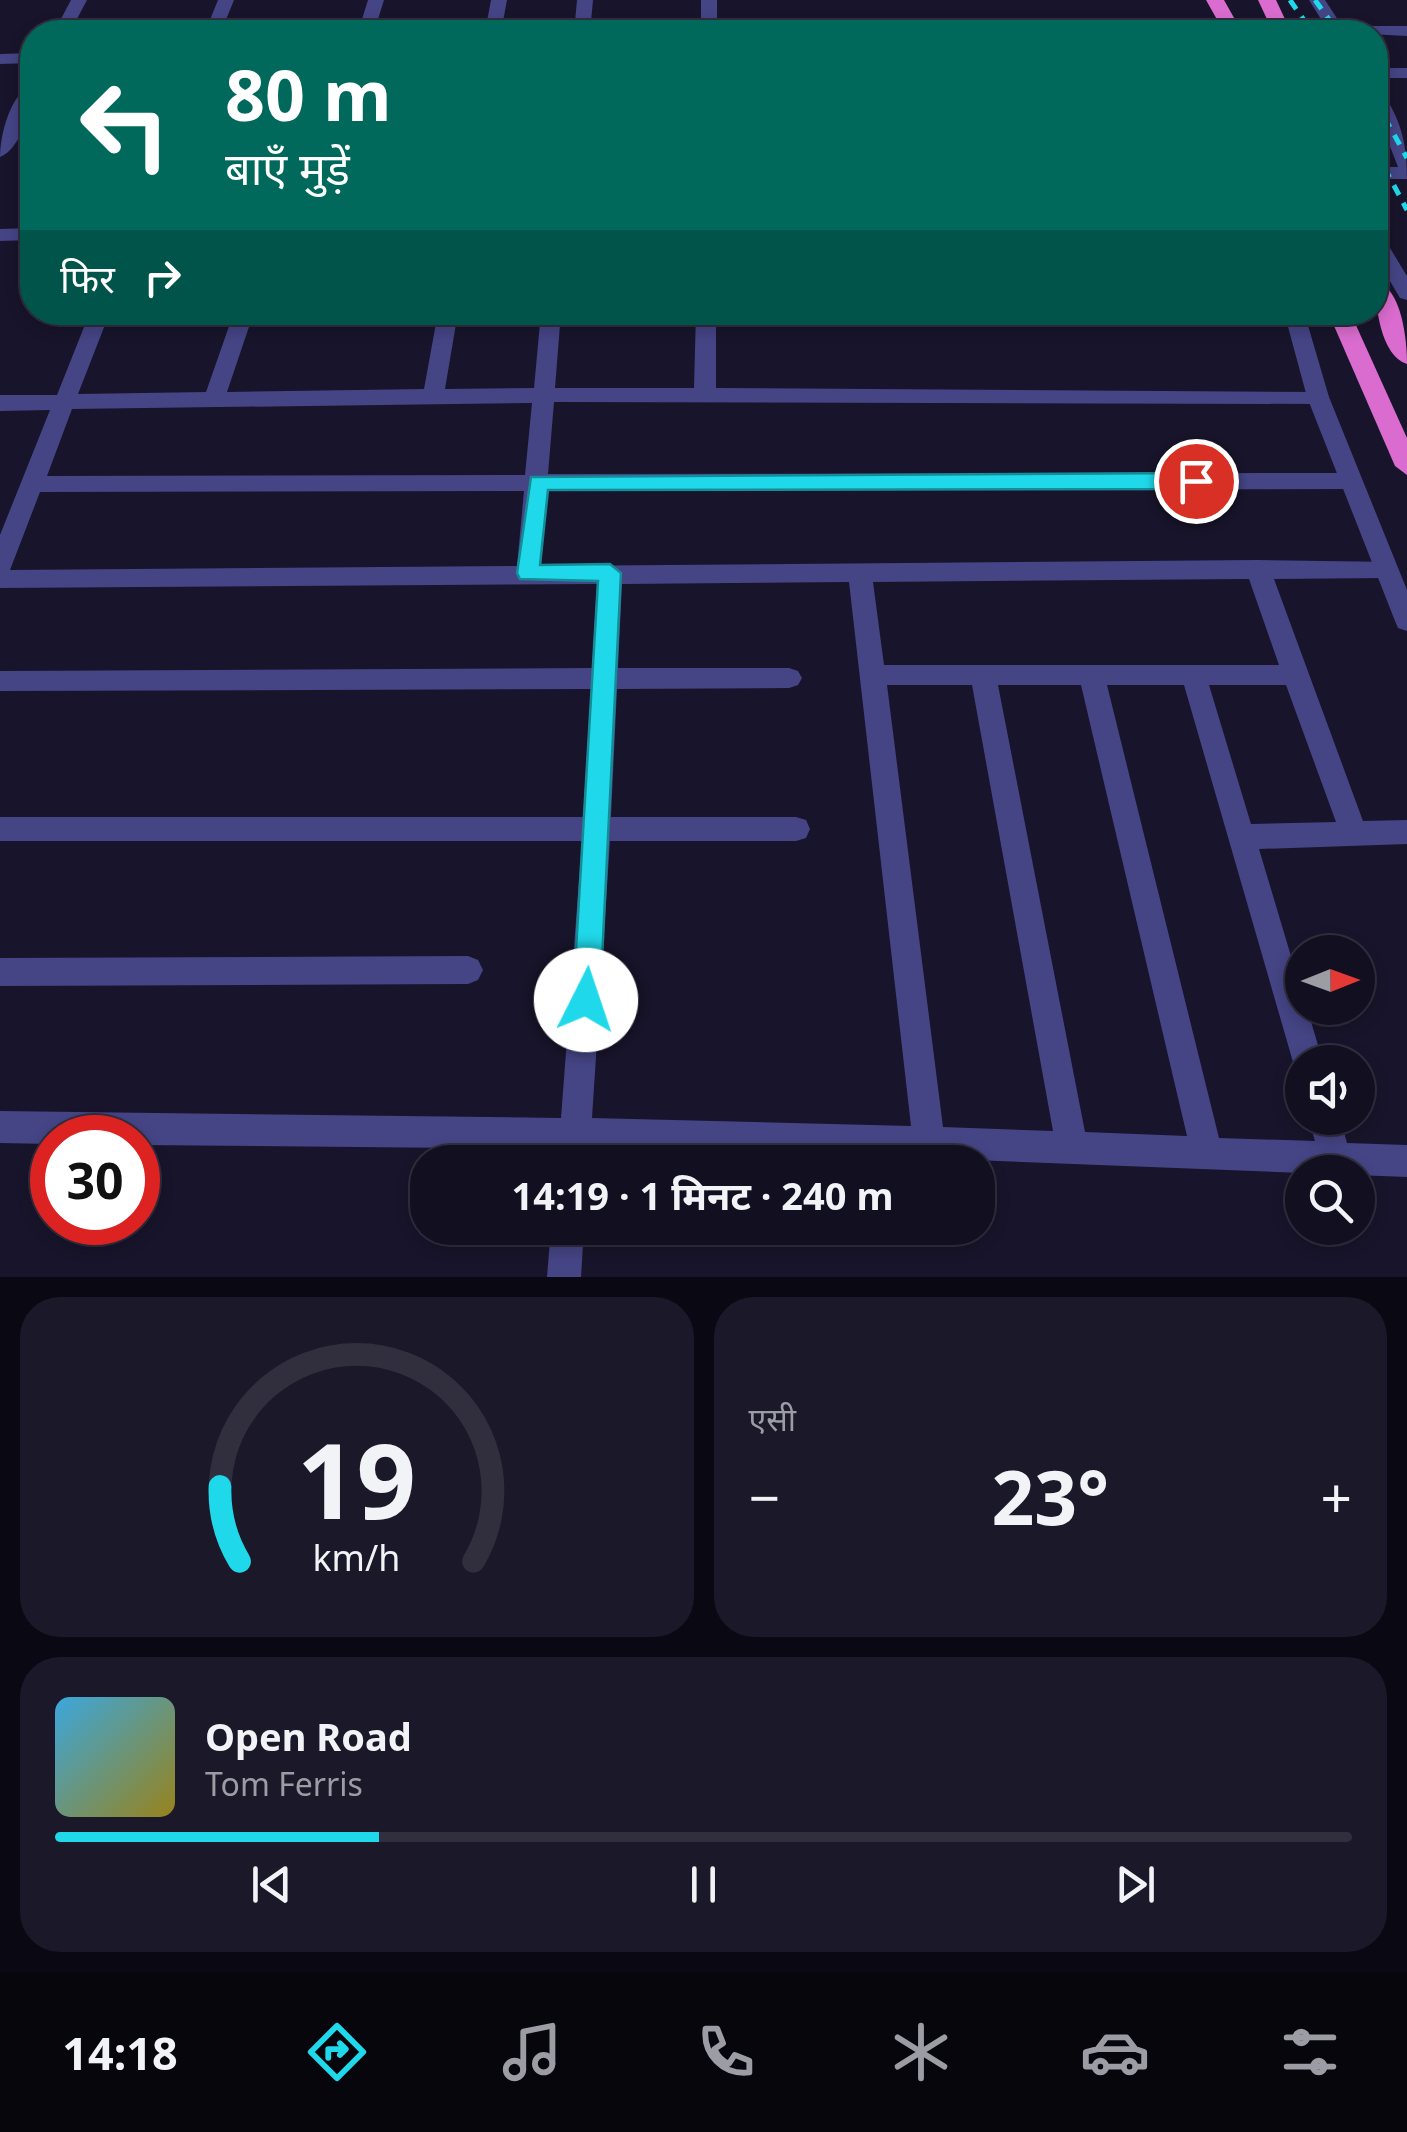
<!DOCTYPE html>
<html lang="hi">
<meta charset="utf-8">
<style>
body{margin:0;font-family:"Noto Sans","Noto Sans Devanagari",sans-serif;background:#1b1829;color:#f1f3f6;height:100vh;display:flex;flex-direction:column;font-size:38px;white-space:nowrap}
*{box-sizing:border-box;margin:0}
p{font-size:32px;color:#9c9ca5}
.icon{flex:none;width:55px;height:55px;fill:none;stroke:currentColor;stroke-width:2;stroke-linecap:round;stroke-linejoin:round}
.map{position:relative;height:1277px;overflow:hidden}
.drawer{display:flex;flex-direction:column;gap:20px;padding:20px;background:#0a0812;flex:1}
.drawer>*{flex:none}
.top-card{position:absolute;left:20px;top:20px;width:1368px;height:305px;border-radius:40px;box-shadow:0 5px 15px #0003,0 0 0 2px #312f3e;background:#00695c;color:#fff;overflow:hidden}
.needle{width:65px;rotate:89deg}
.tools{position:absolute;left:1285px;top:935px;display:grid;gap:20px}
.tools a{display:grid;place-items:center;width:90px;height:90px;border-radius:50%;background:#120f20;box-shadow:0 5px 15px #0003,0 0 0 2px #312f3e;font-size:50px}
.speed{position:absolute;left:30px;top:1115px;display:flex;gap:20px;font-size:50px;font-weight:700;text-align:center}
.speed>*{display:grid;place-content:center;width:130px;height:130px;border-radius:50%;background:#120f20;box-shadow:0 5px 15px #0003,0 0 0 2px #312f3e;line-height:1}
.speed .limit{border:15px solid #d22;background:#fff;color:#111}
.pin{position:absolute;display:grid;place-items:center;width:85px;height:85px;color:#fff;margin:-42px;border:5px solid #fff;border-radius:50%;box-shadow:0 2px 10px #0007}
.me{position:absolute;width:110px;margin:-55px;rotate:4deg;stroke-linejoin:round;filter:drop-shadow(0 0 8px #0008)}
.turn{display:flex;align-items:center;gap:35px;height:210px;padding:0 40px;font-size:45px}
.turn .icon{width:130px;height:130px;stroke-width:2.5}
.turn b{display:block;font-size:70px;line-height:85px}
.then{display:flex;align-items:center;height:95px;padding:0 40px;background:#0003;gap:20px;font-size:38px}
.big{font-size:75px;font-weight:700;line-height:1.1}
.drawer .card{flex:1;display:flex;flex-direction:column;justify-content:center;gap:15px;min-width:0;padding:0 35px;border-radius:40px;background:#1b1829}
.drawer .dial{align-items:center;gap:0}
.dial svg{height:260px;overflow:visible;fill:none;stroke:#312f3e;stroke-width:7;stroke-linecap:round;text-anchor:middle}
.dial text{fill:#f1f3f6;stroke:none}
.song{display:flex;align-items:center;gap:30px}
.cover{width:120px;height:120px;border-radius:15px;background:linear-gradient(135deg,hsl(200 70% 55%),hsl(50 70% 35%))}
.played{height:10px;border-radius:5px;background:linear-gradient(90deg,#1fd9ea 25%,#312f3e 25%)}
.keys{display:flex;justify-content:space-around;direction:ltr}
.heat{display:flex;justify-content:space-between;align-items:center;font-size:55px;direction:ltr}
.drawer .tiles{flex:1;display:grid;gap:20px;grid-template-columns:1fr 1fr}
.card:last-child{grid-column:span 2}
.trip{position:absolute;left:410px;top:1145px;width:585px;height:100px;border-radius:40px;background:#120f20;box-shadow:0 5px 15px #0003,0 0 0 2px #312f3e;font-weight:700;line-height:100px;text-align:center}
.menu{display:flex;height:160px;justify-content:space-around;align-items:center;background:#07060d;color:#9c9ca5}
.menu .icon{width:70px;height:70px}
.menu .on{color:#1fd9ea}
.menu b{font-size:45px;color:#f1f3f6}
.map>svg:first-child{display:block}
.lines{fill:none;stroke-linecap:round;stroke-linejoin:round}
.minor{fill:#454485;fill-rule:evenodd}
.tertiary{fill:#454485;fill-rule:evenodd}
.trunk{fill:#d96cce;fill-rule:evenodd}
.rail{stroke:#1fd9ea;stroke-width:5;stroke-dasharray:11 9;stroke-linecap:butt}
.route{fill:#1fd9ea;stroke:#148d98;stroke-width:2.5}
</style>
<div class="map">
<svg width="1407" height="1277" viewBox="0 0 1407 1277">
<rect width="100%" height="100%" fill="#18142b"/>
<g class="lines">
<g class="minor">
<polygon points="71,0 87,0 70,32 54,32"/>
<polygon points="218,0 234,0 221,32 205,32"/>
<polygon points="368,0 384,0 374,32 358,32"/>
<polygon points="491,0 507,0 501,32 485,32"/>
<polygon points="577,0 593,0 590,32 574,32"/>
<rect x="701" y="0" width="16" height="32"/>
<polygon points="1309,0 1325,0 1342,26 1407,26 1407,36 1329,32"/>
<polygon points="32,53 32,63 0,64 0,54"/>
<rect x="1375" y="68" width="32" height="10"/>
<path d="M 32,85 C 33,106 21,149 0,157 C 0,135 10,94 32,85 Z"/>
<path d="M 1375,89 L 1381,90 C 1401,120 1407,143 1407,179 L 1375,179 L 1375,167 L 1398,167 L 1375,108 Z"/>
<polygon points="32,228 32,240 0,241 0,229"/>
<path d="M 90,312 L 110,312 L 78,394 L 206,392 L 234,312 L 254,312 L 227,392 L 424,389 L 438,312 L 458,312 L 445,389 L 534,388 L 541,312 L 561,312 L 555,388 L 694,388 L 696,312 L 716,312 L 716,388 L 1326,392 L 1329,397 L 1326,402 L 1318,404 L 554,402 L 548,474 L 1351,473 L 1362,481 L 1351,489 L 547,491 L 541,566 L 1258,560 L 1394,562 L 1398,569 L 1394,576 L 1386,578 L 1274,579 L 1363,821 L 1407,820 L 1407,844 L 1259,849 L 1302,993 L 1302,1008 L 1307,1008 L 1323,1062 L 1302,1062 L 1302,1075 L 1293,1062 L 1184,685 L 1107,685 L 1219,1138 L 1315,1141 L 1308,1118 L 1340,1118 L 1347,1143 L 1407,1145 L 1407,1177 L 766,1152 L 590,1150 L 589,1162 L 557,1162 L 558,1149 L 138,1145 L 138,1138 L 52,1138 L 52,1144 L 0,1143 L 0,1111 L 561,1118 L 582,841 L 0,841 L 0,817 L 583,817 L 591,689 L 0,691 L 0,671 L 592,668 L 597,584 L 0,588 L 0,535 L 50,410 L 0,411 L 0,395 L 57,395 ZM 532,403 L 525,475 L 47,476 L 72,409 ZM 524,491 L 517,566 L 10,570 L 40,492 ZM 1249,579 L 1279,665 L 884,665 L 873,582 ZM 849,582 L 911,1126 L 592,1118 L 610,841 L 796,841 L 806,838 L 810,829 L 806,820 L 796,817 L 611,817 L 617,689 L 789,688 L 798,685 L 802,678 L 798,671 L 789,668 L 618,668 L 622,584 ZM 887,685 L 972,685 L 1053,1131 L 943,1127 ZM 998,685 L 1081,685 L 1187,1136 L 1085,1132 ZM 1209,685 L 1286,685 L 1336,822 L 1251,824 Z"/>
<polygon points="468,956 478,960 483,970 478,980 468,984 0,986 0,958"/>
<polygon points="551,1228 584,1228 581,1277 547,1277"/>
</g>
<g class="tertiary">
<polygon points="1375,233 1382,235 1407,276 1407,300 1400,298 1375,256"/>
<polygon points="1284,312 1304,312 1329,397 1407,590 1407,631 1398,628 1395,621 1307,397"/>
</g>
<g class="trunk">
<polygon points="1206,0 1224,0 1242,32 1224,32"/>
<polygon points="1258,0 1276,0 1291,32 1273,32"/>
<path d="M 1375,280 C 1402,288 1407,340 1407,364 C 1380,356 1375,303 1375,280 Z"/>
<polygon points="1328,312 1350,312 1407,438 1407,475 1395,466"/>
</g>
<g class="rail">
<polyline points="1290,0 1312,32"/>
<polyline points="1315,0 1338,32"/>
<polyline points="1375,100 1407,158"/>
<polyline points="1375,150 1407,210"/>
</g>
</g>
<polygon class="route" points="1196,473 1207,481 1196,489 548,490 540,565 610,564 621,573 600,1000 596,1009 586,1013 577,1009 573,1000 598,581 520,579 517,573 531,477"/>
</svg>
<div class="tools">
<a><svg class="needle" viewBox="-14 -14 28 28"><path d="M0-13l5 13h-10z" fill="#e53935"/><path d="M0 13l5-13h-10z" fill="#9c9ca5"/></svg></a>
<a><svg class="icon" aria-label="sound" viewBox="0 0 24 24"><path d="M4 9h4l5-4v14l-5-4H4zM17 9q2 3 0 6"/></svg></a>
<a><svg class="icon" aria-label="search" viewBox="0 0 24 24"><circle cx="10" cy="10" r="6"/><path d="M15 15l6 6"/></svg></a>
</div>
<div class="speed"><div class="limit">30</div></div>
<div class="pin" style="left:1196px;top:481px;background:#d93025"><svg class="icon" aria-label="arrive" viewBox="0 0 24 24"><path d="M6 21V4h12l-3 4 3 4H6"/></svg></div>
<svg class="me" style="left:586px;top:1000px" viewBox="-20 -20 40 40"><circle r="19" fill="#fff"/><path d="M0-13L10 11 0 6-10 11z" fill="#1fd9ea"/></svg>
<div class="trip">14:19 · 1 मिनट · 240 m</div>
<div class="top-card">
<div class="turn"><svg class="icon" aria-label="left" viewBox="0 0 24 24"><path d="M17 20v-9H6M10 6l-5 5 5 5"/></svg><div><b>80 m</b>बाएँ मुड़ें</div></div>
<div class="then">फिर<svg class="icon" aria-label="right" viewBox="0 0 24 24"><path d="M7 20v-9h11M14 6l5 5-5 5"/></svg></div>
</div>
</div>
<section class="drawer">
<div class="tiles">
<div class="card dial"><svg viewBox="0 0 100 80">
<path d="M14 69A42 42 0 1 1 86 69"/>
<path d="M14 69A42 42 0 0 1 8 46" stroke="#1fd9ea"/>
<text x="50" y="56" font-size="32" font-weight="700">19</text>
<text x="50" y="72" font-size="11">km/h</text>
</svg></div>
<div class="card"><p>एसी</p>
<div class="heat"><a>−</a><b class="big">23°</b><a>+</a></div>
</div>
<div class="card">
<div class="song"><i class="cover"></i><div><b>Open Road</b><p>Tom Ferris</p></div></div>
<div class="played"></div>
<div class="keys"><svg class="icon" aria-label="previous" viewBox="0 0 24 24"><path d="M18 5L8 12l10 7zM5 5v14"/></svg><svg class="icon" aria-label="pause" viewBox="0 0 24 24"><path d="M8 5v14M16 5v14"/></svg><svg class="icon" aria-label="next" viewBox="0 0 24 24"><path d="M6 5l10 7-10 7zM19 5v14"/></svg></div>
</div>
</div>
</section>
<nav class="menu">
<b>14:18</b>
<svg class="icon on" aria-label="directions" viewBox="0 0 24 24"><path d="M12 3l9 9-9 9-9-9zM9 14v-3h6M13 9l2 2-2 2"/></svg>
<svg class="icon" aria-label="music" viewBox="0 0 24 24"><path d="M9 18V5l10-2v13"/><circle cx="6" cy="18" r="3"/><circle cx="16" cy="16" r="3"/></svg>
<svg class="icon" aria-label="phone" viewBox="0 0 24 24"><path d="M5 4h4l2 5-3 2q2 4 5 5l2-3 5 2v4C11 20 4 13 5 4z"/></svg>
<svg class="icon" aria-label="climate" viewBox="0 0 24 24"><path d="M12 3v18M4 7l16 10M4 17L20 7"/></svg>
<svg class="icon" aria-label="car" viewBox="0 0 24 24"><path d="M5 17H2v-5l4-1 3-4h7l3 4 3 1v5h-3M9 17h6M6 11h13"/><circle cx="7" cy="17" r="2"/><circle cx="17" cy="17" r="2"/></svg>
<svg class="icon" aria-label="filters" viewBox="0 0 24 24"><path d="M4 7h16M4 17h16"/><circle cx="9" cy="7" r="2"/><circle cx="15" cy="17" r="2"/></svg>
</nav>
